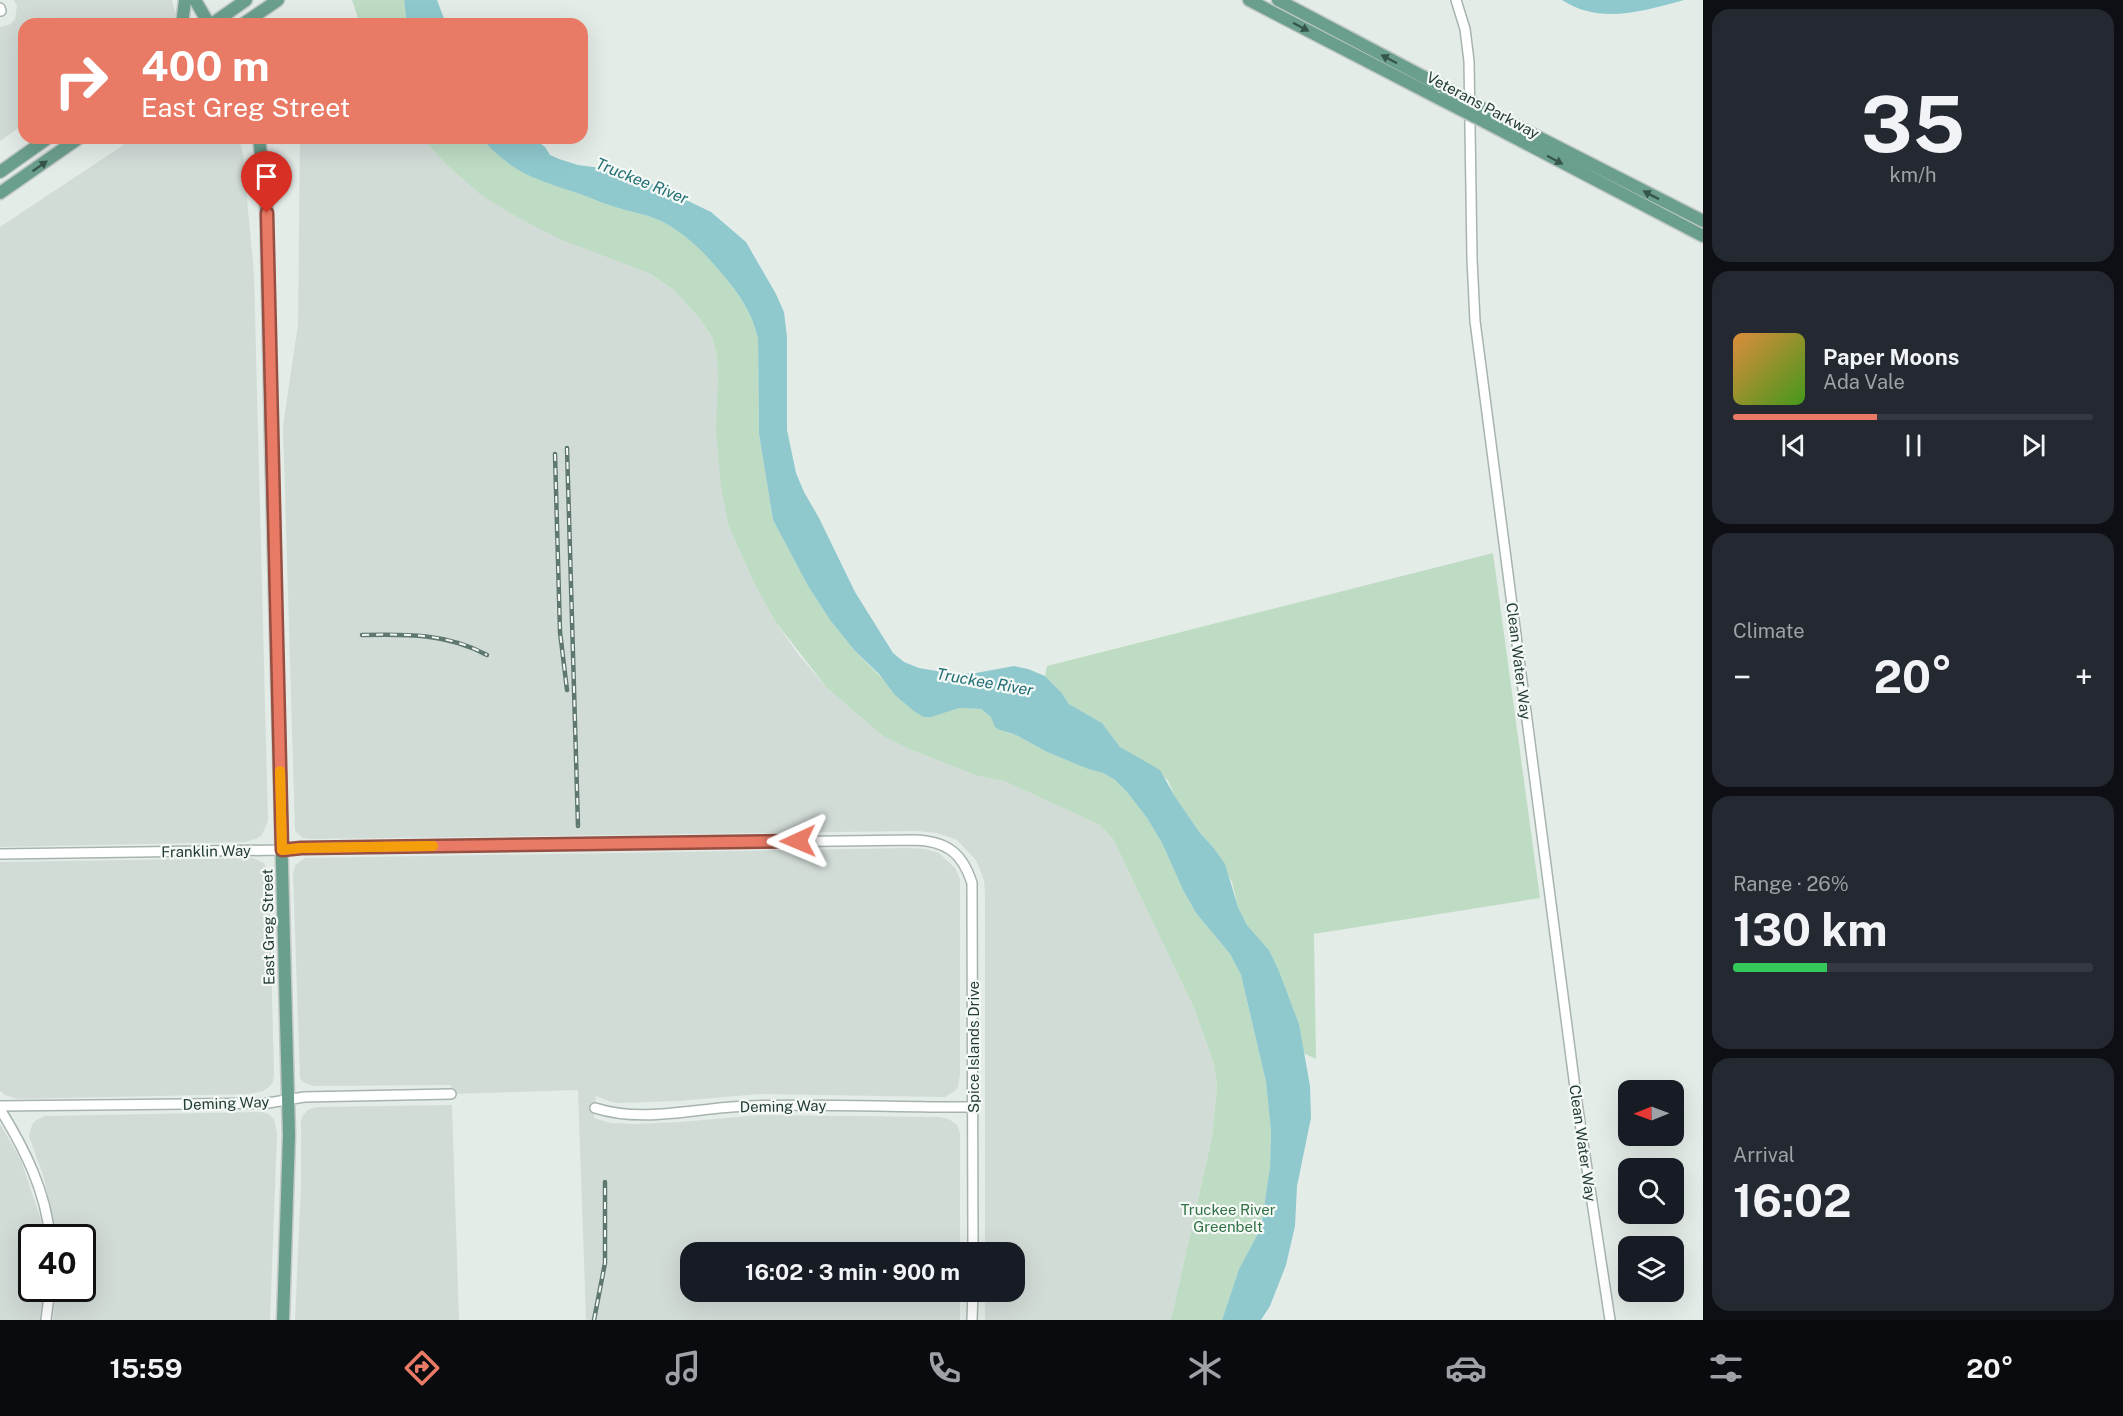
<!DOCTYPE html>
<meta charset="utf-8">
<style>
body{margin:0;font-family:"Public Sans",sans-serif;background:#242831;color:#f1f3f6;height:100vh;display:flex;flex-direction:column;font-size:22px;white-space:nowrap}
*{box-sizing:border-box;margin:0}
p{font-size:20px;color:#9ea1a6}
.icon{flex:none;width:33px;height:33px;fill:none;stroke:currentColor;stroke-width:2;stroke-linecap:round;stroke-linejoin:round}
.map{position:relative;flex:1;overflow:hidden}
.drawer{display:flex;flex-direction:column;gap:9px;padding:9px;background:#0d0f14;width:420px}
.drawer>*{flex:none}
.banner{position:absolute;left:18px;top:18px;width:570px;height:126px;border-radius:18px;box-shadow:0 6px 24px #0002;background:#e97a65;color:#fff;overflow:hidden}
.needle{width:39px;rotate:269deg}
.tools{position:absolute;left:1618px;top:1080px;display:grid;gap:12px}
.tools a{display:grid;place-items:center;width:66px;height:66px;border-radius:12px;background:#171b24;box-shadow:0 6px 24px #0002;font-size:30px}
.speed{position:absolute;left:18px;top:1224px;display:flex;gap:12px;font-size:30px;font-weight:700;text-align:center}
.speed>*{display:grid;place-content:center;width:78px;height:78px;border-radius:50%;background:#171b24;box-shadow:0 6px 24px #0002;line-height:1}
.speed .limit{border:3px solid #111;border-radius:9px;background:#fff;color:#111}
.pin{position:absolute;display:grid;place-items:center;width:51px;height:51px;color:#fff;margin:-62px -26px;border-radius:50% 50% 50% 0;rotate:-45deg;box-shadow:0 0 6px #0007}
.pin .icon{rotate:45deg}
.me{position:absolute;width:66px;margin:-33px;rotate:269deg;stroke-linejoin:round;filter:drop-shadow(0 0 4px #0008)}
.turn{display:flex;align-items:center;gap:21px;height:126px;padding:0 24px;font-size:27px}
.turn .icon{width:78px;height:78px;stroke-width:2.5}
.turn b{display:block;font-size:42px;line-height:51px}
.big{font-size:45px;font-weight:700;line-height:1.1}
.drawer .tile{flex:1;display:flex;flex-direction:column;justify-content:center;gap:9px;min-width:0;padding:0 21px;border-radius:18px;background:#242831}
.drawer .dial{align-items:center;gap:0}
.dial b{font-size:78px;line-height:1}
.song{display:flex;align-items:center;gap:18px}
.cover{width:72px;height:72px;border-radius:9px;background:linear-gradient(135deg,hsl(30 70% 55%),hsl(100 70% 35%))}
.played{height:6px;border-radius:3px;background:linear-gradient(90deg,#e97a65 40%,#363941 40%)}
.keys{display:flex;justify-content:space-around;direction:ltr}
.heat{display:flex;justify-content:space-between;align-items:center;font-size:33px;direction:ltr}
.charge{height:9px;border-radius:4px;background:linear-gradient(90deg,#34c759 26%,#363941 0)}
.trip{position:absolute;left:680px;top:1242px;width:345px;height:60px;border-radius:18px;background:#171b24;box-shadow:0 6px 24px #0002;font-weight:700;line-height:60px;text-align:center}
.menu{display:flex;height:96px;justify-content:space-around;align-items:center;background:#090b0e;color:#9ea1a6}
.menu .icon{width:42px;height:42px}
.menu .current{color:#e97a65}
.menu b{font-size:27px;color:#f1f3f6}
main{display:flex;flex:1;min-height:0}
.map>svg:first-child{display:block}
.built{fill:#d2dcd7}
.green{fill:#bedcc4}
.water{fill:#8fc9ce}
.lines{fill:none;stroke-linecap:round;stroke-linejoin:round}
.minor-casing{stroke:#a7b4ae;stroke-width:12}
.major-casing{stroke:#c2c9c6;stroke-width:15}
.minor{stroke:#fff;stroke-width:9}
.major{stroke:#6b9f8d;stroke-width:12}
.rail-casing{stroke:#5f786f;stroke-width:4.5}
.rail{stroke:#f4f9f6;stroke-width:2;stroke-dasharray:7;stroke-linecap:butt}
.major-bridge-casing{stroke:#c2c9c6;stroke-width:15;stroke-linecap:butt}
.major-bridge{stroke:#6b9f8d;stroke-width:12}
.oneway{fill:#36564a}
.route-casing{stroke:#974f42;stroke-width:15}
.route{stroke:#e97a65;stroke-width:10}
.slow{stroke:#f59e0b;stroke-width:10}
.labels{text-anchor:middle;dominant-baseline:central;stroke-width:4.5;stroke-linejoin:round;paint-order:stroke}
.street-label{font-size:15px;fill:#243d34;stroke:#f4f9f6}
.park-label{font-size:15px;fill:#317144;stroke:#f4f9f6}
.water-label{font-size:16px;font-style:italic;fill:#226e75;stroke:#f4f9f6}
</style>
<main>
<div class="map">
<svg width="1703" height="1320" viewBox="0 0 1703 1320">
<rect width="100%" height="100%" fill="#e4ece8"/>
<g class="built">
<polygon points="14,0 172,0 176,16 166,24 24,24 24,124 0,141 0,27 11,24 15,19 17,6"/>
<polygon points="134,138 239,138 243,155 254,274 268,821 262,835 256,839 245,842 0,847 0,227"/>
<polygon points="300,138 422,138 446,164 482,195 522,220 649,273 674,290 700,319 712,337 717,357 729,527 754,583 775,621 798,654 827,688 883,736 909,749 978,776 1004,781 1100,825 1113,839 1194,1008 1214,1064 1217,1087 1212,1137 1171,1320 985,1320 985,1292 1014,1292 1014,1252 985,1252 985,892 984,880 976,860 957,840 937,833 917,831 313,839 303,838 295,831 283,426 298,324"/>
<polygon points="908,848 925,849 939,853 955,868 960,879 960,1075 958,1087 955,1091 945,1097 939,1097 760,1094 678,1101 620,1103 612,1102 596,1096 594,1118 611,1123 635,1124 680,1122 760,1115 939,1117 949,1119 957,1125 960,1133 960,1252 690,1252 690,1292 960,1292 960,1320 586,1320 578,1090 452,1094 451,1085 312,1086 303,1082 300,1078 293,874 295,865 305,858"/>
<polygon points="253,858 264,863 269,874 274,1074 273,1082 269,1087 263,1091 249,1094 18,1099 5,1095 0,1091 0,862"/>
<polygon points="452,1105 459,1320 295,1320 301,1186 301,1121 303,1115 309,1109 318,1107"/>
<polygon points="262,1112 268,1114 274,1119 277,1134 270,1320 53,1320 56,1289 82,1288 82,1238 56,1237 44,1178 29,1136 32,1125 36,1120 45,1116"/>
<polygon points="0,1124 21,1160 41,1220 44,1237 32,1238 32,1288 44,1289 40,1320 0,1320"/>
</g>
<g class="green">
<polygon points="352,0 404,0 407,24 360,24"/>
<path d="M 422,138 L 481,138 C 511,171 533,178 574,192 C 590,197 605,205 622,209 C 635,213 648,215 661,221 C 685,233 707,254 723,275 C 739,295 752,313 758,338 L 759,434 L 773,520 L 808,586 L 830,620 L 855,651 L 915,712 L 959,708 L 981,709 L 991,717 L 1000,730 L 1014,734 L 1047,752 L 1088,769 L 1103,773 L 1115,780 L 1127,792 L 1147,818 L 1162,843 L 1183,890 L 1196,913 L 1230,954 L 1241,975 L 1266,1082 L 1271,1131 L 1270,1167 L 1261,1228 L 1239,1269 L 1222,1320 L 1171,1320 L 1212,1137 L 1217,1087 L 1214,1064 L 1194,1008 L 1113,839 L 1100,825 L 1004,781 L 978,776 L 909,749 L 883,736 L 827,688 L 775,621 L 754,583 L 729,527 L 721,487 L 716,432 L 718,378 L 717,357 L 712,337 L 700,319 L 674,290 L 649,273 L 562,240 L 522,220 L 481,195 L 446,164 Z"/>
<polygon points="1493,553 1540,898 1314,934 1316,1059 1303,1053 1299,1024 1279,971 1269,950 1247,925 1238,907 1232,882 1213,847 1200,833 1174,795 1168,780 1120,747 1102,723 1069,704 1061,692 1045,676 1047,666"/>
</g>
<g class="water">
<polygon points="404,0 437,0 446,24 407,24"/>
<path d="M 1562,0 L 1684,0 C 1643,11 1600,25 1562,0 Z"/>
<path d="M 481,138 L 533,138 L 545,147 L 550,155 L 559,159 L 578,165 L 615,170 L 657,186 L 711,212 L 746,242 L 776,294 L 784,312 L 787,337 L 787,430 L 796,473 L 804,492 L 819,518 L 855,592 L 893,653 L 904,662 L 919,668 L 937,671 L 953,674 L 976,673 L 1014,666 L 1028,669 L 1045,676 L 1061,692 L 1069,704 L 1102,723 L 1120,747 L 1160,770 L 1174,795 L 1200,833 L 1213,847 L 1225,864 L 1238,907 L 1247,925 L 1269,950 L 1279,971 L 1299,1024 L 1310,1086 L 1311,1118 L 1297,1186 L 1295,1226 L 1286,1265 L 1270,1306 L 1261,1320 L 1222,1320 L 1239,1269 L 1261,1228 L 1270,1167 L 1271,1131 L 1266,1082 L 1241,975 L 1230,954 L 1196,913 L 1183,890 L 1162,843 L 1147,818 L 1127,792 L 1115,780 L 1103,773 L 1088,769 L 1047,752 L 1014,734 L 1000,730 L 995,727 L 991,717 L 981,709 L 959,708 L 931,717 L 924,717 L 915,712 L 895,695 L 879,674 L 855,651 L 830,620 L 808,586 L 773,520 L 759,434 L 758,338 C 752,313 739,294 723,275 C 706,254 685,233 661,221 C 648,215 635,213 622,209 C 605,205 590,197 574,192 C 532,178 512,172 481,138 Z"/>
</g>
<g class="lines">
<g class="minor-casing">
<g id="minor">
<polyline points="1456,0 1465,29 1469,61 1472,259 1475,321 1577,1103 1610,1320"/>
<polyline points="0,8 1,11"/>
<path d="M 0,854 L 282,850 L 301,848 L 914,840 C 946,841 962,852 972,883 L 973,1252"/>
<polyline points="0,1106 268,1103 304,1097 451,1094"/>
<path d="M 595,1108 C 645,1124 699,1107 749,1106 C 824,1103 898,1108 973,1107"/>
<path d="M 0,1109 C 24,1148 46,1191 50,1238"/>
<polyline points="46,1320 50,1288"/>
<polyline points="972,1320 973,1292"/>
</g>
</g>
<g class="major-casing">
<g id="major">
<polyline points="195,0 209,24"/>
<polyline points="1249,0 1440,99"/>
<polyline points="1278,0 1441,86"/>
<polyline points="182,24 185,0"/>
<polyline points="212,24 246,0"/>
<polyline points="243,24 278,0"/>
<polyline points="1489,112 1703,221"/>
<polyline points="1485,122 1703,236"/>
<polyline points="259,138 266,197 271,443 289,1135 283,1320"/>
<polyline points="0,172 48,138"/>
<polyline points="0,193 79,138"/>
</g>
</g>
<use href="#minor" class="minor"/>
<use href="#major" class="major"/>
<g class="rail-casing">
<g id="rail">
<polyline points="567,448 578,826"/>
<polyline points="555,454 560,632 567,690"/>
<path d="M 362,635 C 406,634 447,633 487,655"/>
<polyline points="594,1320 605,1263 605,1182"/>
</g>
</g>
<use href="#rail" class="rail"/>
<g class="major-bridge-casing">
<g id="major-bridge">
<polyline points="1441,86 1489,112"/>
<polyline points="1440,99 1485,122"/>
</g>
</g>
<use href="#major-bridge" class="major-bridge"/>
</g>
<defs><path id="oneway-solid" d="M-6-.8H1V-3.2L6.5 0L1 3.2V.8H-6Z" transform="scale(1.5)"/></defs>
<g class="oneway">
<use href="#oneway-solid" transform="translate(1301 27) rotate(28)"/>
<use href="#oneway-solid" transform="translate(1389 59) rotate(-152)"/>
<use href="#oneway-solid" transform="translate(1555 160) rotate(28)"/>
<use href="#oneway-solid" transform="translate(40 166) rotate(-35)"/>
<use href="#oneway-solid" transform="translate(1651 195) rotate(-153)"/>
</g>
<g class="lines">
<g class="route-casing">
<polyline id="route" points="267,213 282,850 301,848 798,841"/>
</g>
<use href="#route" class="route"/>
<polyline class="slow" points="280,771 282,850 301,848 433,846"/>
</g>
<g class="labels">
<g class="street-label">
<text transform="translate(1483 105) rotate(28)">Veterans Parkway</text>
<text transform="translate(1519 661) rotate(83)">Clean Water Way</text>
<text transform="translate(206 851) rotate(-1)">Franklin Way</text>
<text transform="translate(268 927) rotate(-91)">East Greg Street</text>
<text transform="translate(973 1047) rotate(-90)">Spice Islands Drive</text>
<text transform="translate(226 1103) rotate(-2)">Deming Way</text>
<text transform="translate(783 1106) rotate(-1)">Deming Way</text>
<text transform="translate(1583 1143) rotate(82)">Clean Water Way</text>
</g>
<g class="park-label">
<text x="1228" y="1209">Truckee River<tspan x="1228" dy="17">Greenbelt</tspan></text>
</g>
<g class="water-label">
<text transform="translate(642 181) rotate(22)">Truckee River</text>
<text transform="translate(985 682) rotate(10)">Truckee River</text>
</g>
</g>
</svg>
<div class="tools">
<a><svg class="needle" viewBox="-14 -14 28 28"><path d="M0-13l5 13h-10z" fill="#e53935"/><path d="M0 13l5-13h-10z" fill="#9ea1a6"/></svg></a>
<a><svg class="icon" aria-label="search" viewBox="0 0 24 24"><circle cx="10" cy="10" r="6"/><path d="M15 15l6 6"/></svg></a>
<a><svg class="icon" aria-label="layers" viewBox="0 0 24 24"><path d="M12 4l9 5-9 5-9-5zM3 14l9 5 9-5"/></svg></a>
</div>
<div class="speed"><div class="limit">40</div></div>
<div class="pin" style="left:267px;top:213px;background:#d93025"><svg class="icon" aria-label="arrive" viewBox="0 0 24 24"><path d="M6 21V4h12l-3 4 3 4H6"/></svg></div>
<svg class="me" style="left:798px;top:841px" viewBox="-20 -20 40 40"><path d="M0-17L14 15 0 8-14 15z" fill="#e97a65" stroke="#fff" stroke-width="4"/></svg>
<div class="trip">16:02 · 3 min · 900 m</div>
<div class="banner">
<div class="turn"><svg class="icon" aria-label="right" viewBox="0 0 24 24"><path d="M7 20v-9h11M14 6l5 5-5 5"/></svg><div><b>400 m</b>East Greg Street</div></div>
</div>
</div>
<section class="drawer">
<div class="tile dial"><b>35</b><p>km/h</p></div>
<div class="tile">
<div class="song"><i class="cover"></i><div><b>Paper Moons</b><p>Ada Vale</p></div></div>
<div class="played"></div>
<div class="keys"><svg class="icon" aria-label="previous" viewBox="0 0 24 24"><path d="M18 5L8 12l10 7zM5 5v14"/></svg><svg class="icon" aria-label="pause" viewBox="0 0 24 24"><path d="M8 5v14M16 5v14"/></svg><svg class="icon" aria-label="next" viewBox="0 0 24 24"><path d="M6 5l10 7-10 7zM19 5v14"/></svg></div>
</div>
<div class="tile"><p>Climate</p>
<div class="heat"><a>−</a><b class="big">20°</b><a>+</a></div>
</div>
<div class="tile"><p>Range · 26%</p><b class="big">130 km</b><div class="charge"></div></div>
<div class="tile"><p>Arrival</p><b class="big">16:02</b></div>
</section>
</main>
<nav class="menu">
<b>15:59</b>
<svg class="icon current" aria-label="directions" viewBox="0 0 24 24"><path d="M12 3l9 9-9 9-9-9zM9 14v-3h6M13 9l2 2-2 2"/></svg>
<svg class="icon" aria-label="music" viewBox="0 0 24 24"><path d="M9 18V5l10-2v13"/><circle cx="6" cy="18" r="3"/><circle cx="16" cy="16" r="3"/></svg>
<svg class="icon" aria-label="phone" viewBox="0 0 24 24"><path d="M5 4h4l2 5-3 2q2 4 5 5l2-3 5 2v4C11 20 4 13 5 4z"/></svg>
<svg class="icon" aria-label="climate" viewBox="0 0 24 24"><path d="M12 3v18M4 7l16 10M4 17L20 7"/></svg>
<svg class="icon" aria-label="car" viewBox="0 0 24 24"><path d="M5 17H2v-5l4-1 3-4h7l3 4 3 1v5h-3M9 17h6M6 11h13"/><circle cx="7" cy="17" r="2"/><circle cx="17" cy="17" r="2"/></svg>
<svg class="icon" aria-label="filters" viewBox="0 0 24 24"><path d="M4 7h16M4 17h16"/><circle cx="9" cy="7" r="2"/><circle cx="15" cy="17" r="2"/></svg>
<b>20°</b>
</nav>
